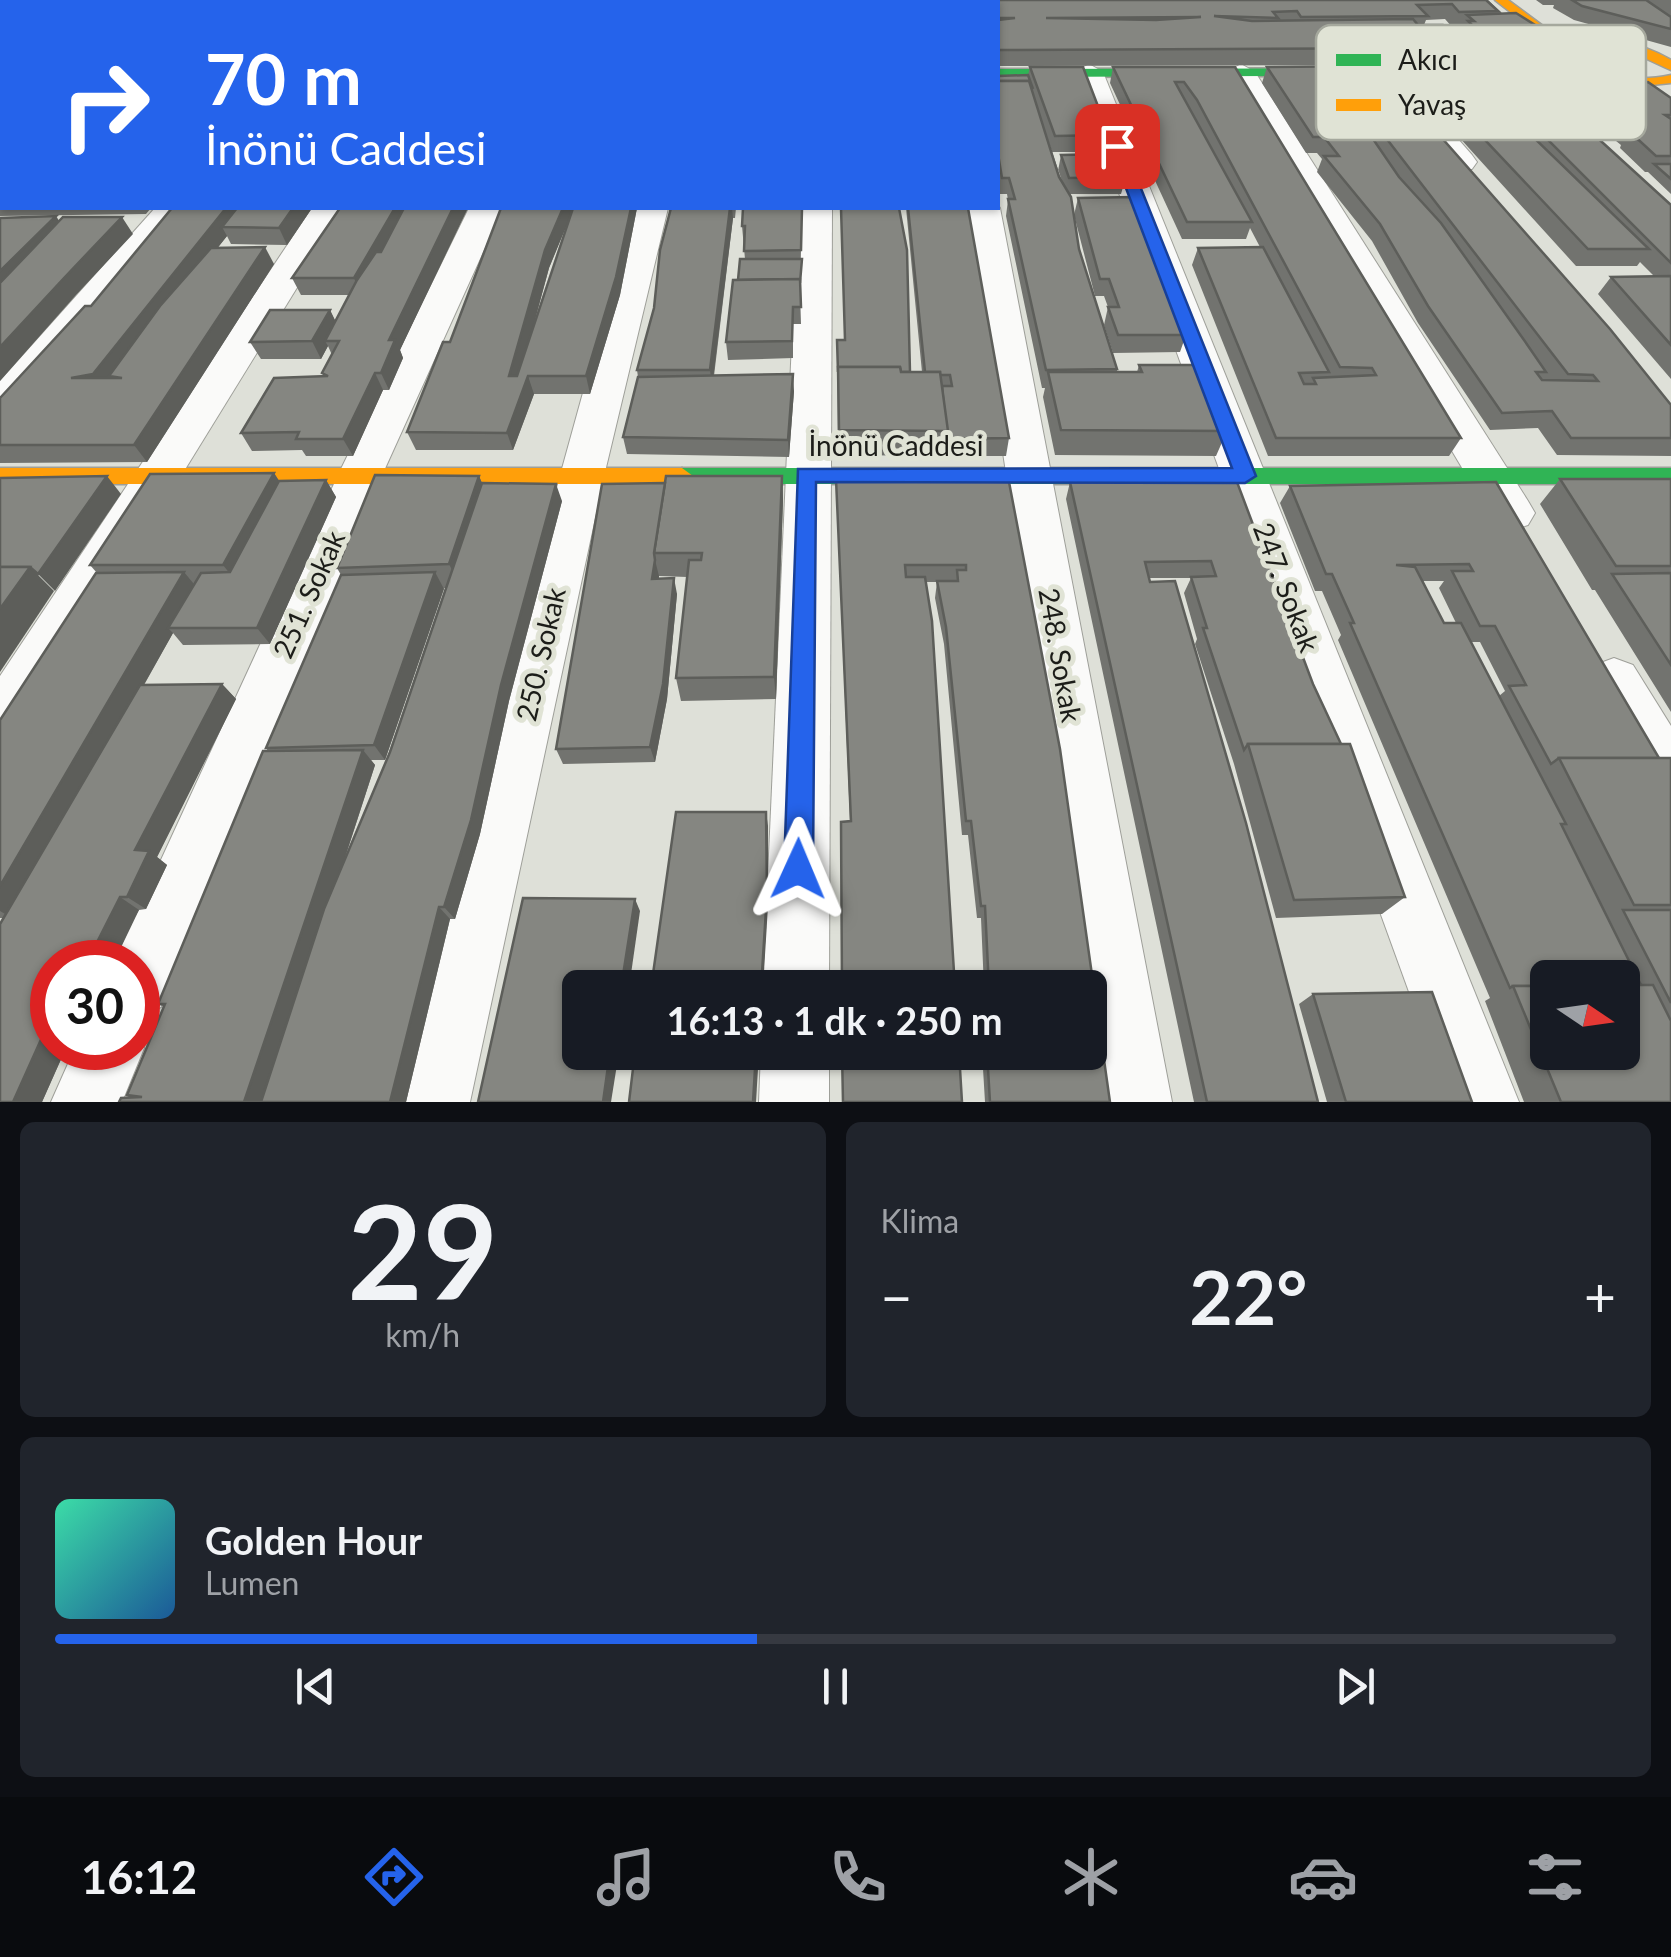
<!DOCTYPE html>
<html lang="tr">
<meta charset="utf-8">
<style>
body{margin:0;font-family:Lato,sans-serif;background:#20242c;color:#f1f3f6;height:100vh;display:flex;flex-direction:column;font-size:38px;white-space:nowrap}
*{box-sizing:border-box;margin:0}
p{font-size:32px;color:#9ea1a6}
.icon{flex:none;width:55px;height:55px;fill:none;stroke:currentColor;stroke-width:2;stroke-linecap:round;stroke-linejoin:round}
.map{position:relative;height:1102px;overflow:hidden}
.drawer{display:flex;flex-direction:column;gap:20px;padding:20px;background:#0d0f14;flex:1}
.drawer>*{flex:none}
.hud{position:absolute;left:0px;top:0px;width:1000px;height:210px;box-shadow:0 2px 8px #0004;background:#2563eb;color:#fff;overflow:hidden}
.needle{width:65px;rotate:103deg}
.tools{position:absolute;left:1530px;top:960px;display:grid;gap:20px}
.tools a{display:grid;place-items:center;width:110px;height:110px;border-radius:15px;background:#171b24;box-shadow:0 2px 8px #0004;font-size:50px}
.speed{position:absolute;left:30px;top:940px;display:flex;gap:20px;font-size:50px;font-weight:700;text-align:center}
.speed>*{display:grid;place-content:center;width:130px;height:130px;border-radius:50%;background:#171b24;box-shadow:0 2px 8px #0004;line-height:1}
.speed .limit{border:15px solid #d22;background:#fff;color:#111}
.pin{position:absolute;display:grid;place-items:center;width:85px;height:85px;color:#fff;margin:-42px;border-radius:20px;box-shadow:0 5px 15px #0006}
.me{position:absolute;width:110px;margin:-55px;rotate:1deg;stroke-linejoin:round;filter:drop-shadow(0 0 8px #0008)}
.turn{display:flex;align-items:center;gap:35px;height:210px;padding:0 40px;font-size:45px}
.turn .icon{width:130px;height:130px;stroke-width:2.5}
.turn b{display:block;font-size:70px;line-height:85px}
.big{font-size:75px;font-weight:700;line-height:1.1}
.drawer .card{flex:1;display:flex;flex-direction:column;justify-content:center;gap:15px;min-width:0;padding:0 35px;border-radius:15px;background:#20242c}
.drawer .dial{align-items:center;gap:0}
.dial b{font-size:130px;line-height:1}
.song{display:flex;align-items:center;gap:30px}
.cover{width:120px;height:120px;border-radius:15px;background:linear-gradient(135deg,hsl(160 70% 55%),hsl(210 70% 35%))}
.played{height:10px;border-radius:5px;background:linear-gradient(90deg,#2563eb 45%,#363941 45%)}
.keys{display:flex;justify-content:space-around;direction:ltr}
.heat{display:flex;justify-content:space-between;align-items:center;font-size:55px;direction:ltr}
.drawer .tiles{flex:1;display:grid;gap:20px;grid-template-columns:1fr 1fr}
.card:last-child{grid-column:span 2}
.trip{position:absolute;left:562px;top:970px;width:545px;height:100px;border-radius:15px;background:#171b24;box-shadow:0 2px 8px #0004;font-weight:700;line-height:100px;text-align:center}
.tabs{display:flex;height:160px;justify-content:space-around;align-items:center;background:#090b0e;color:#9ea1a6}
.tabs .icon{width:70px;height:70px}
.tabs .current{color:#2563eb}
.tabs b{font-size:45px;color:#f1f3f6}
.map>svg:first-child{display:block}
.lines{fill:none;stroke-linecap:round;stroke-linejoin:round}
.street-casing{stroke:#9e9f99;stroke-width:2}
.fast-casing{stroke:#9e9f99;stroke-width:3}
.slow-casing{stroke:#9e9f99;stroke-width:3}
.street{fill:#fafaf9;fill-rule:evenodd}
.fast{fill:#30b455;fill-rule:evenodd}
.slow{fill:#ff9f0a;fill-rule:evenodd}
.wall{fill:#72736f;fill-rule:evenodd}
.shaded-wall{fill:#5d5e5a}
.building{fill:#858681;stroke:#5d5e5a;stroke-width:2.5;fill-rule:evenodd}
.route{fill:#2563eb;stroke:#184099;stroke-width:2.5}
.labels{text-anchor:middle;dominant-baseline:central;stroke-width:10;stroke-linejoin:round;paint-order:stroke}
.street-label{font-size:28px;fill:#1c1d19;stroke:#e0e3d5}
.key{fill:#e0e3d5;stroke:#a5a89d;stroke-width:2.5}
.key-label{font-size:28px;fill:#1c1d19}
</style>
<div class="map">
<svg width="1671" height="1102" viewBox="0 0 1671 1102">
<rect width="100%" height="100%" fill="#dee0d8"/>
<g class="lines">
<g class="street-casing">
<g id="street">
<polygon points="1089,64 1103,72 1519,1102 1449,1102 1075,72"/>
<polygon points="1241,64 1255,72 1528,501 1535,513 1528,525 1512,530 1496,525 1227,72"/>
<polygon points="1385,65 1395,67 1472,155 1477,162 1472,169 1450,169 1371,73"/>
<polygon points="998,205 1000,208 1172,1102 1102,1102 1090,1025 1090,988 1084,988 966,208"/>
<polygon points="155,208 189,208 15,417 0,421 0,381"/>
<polygon points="312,208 346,208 19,739 0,746 0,676"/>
<polygon points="469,208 503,208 383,473 161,1007 138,1017 138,962 114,962 339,473"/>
<polygon points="634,208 668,208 604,476 470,1102 400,1102 560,476"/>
<polygon points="798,208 832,208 829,988 763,988"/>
<polygon points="1614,658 1633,665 1671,726 1671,803 1651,796 1588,681 1595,665"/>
<polygon points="138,1032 144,1048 122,1102 51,1102 75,1048 138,1048"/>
<polygon points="761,1052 829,1052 829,1102 759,1102"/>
</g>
</g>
<g class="fast-casing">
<g id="fast">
<polygon points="1595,68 1600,69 1600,75 998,77 998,69"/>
<polygon points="682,468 1671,468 1671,484 682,484 671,476"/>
</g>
</g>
<g class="slow-casing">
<g id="slow">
<path d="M 1495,0 L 1508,0 L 1574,49 C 1598,29 1647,46 1671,60 L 1671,70 C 1647,60 1606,34 1582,56 C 1608,79 1638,82 1671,75 L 1671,83 L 1632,87 L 1591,75 Z"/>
<polygon points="0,468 682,468 693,476 682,484 0,484"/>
</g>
</g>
<use href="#street" class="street"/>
<use href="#fast" class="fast"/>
<use href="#slow" class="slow"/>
</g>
<g class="wall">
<polygon points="0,0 240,0 237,2 2,2 2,106 0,106"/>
<polygon points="284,0 562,0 561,2 285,2"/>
<path d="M 1488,0 L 1502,13 L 1553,45 L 1545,60 L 1433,65 L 998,66 L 998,2 ZM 1445,19 L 1452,27 L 1462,26 L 1460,29 L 1462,33 L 1452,33 L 1424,25 L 1426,20 Z"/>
<polygon points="1536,0 1671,0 1671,47 1574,20 1553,8 1554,5 1543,5"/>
<path d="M 1381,66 L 1407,97 L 1400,112 L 1671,405 L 1671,456 L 1557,455 L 1538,428 L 1490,430 L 1418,323 L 1372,241 L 1317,172 L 1322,159 L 1317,153 L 1306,153 L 1262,83 L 1267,67 ZM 1355,113 L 1365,113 L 1361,122 Z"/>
<polygon points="1030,67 1109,135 1105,152 1052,152 1046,134 1062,181 1058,171 1061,155 1126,177 1121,194 1069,194 1079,249 1117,369 1117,372 1137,372 1139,365 1227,431 1216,456 1055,455 1043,397 1045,388 1042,388 1006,216 1008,200 1007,194 1000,194 998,181 998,76 1028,75"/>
<polygon points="1113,67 1235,67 1461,438 1449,456 1268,456 1192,265 1198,248 1260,247 1250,228 1246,239 1182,239 1110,83"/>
<polygon points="1416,67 1522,80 1579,120 1573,131 1671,205 1671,379 1598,294 1611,277 1654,276 1640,262 1637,266 1576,266 1409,82"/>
<polygon points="1548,74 1592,87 1671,98 1671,194 1648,172 1645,172 1620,148 1621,145 1543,82"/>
<polygon points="0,106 2,106 2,208 151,208 146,214 0,216"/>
<polygon points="1078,198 1186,335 1180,352 1113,353 1104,325 1108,307 1104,296 1095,296 1074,215"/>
<polygon points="172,208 312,208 287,245 231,244 227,236 217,248 274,264 147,462 0,463 0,398 91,306"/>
<path d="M 501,208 L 637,208 L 620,295 L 590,394 L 534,394 L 513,450 L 416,450 L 407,432 L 450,342 ZM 572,211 L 531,334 L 549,268 Z"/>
<polygon points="671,208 736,208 735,218 733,218 714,376 794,391 789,457 627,454 623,437 638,377 637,370 654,308"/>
<polygon points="743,208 802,208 800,292 801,324 793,324 793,358 728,360 726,342 738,280 745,259 742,226"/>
<polygon points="906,208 968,208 1009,438 1006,456 945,456 945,454 945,456 838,455 837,340 910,372 922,372"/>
<polygon points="462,217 400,350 403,358 389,390 383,390 353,456 306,456 302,450 252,451 241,433 324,376 322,373 332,355 328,346 321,359 261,359 250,342 330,310 336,322 349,295 301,295 292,278"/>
<polygon points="274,473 279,481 326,480 336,497 270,644 183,645 173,633 144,685 222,684 236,699 157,857 167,865 146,909 139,910 52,1048 66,1048 42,1102 4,918 0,918 0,720 97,573 90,565"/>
<path d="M 479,476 L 482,483 L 562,501 L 509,701 L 480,834 L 455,919 L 450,919 L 406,1102 L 119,1102 L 133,1097 L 127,1095 L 164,1007 L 158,1004 L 268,751 L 266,748 L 341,575 L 337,568 ZM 444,588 L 446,588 L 390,752 L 343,864 L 375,765 L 371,760 L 385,760 Z"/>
<polygon points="782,476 783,500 776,699 681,701 676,678 687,577 659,576 659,579 677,594 667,699 655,762 563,764 556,749 665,483"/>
<polygon points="836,479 1009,482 1110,1102 985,1102 982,1052 1090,1052 1090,988 984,988 981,918 977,918 968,835 962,835 944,644 935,598 937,582 926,582 850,821"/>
<polygon points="1560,479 1671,479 1671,712 1595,590 1592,590 1540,504"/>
<polygon points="1070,482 1237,482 1313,684 1405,897 1382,914 1276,918 1234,764 1195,644 1197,639 1184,593 1191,578 1149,578 1318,1102 1194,1102 1066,499"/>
<path d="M 1496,482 L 1659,758 L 1671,758 L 1671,1102 L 1524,1102 L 1485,1001 L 1490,998 L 1338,640 L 1341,635 L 1322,591 L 1315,591 L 1280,503 L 1290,486 ZM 1423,581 L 1444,581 L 1439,588 L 1456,623 L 1444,623 ZM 1471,642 L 1480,642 L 1505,691 L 1499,696 Z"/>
<polygon points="1313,994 1472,1102 1327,1102 1299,1004"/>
</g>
<g class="shaded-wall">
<polygon points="217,0 240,0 237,2 217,2"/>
<polygon points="226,208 248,208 222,227 227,236 117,377 109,376 114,382 71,378"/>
<polygon points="293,208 312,208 287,245 279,228"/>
<polygon points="395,208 405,208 361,296 354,278"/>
<polygon points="453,208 468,208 400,350 403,358 389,390 381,373 389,340"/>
<polygon points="563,208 574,208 549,268 515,394 509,376 545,250"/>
<polygon points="631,208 637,208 620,295 590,394 586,376"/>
<polygon points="730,208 732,208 733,218 712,387 710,370"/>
<polygon points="56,216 67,233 0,291 0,271"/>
<polygon points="122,217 133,234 76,295 0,381 0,347 64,278"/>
<polygon points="265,247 274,264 147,462 134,445"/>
<polygon points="330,310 338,327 325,341 328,346 321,359 312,341"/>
<polygon points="375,373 383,390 353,456 343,439"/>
<polygon points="793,374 794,391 789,457 788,440"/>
<polygon points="528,376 534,394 513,450 507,433"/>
<polygon points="274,473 290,498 242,589 223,565"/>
<polygon points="107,476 121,494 55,591 38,574"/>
<polygon points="479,476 489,501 461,588 449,564"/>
<polygon points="782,476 783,500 776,699 774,677"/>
<polygon points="326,480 336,497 270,644 257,628"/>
<polygon points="556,484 562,501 509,701 480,834 455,919 444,907 501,685"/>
<polygon points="655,560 659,576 656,596 652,579"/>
<polygon points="30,567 54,591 0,672 0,609"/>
<polygon points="184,572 198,589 168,628 173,633 12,918 0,911 0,886"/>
<polygon points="435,572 444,589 385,760 374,745"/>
<polygon points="674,578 677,594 667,699 655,762 650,747"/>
<polygon points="222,684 236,699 157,857 167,865 146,909 127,897 135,850"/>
<polygon points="363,750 375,765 266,1100 265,1102 244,1102"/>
<polygon points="766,812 768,826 768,906 763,988 761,988"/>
<polygon points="120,897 139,910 114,962 87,962"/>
<polygon points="635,899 640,911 629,988 621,988"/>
<polygon points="439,907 450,919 406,1102 390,1102"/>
<polygon points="52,1015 52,1048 66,1048 42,1102 13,1102"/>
<polygon points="610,1052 619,1052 611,1102 603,1102"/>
<polygon points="756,1052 759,1052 756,1102 753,1102"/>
</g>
<g class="building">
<polygon points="0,0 217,0 176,2 2,2 2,9 0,9"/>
<polygon points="584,0 723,0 723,2 583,2"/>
<path d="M 740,0 L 1486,0 L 1498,11 L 1459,12 L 1452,4 L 1417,5 L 1428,16 L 1301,17 L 1297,11 L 1273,12 L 1278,18 L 1214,16 L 1252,21 L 1413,19 L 1418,25 L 1443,25 L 1468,48 L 998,50 L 998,20 L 1015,18 L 998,18 L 998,2 L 740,2 ZM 1201,17 L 1156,20 L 1046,18 Z"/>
<polygon points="1572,0 1646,0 1671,17 1671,29 1582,6"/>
<polygon points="1516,13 1554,37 1553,45 1492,47 1471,29 1476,29 1468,21 1474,21 1467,15"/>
<rect x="0" y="20" width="2" height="33"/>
<rect x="0" y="55" width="2" height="35"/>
<polygon points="1381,66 1407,97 1357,97 1345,82 1334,82 1399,177 1441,223 1524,340 1546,372 1536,372 1542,380 1598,381 1593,375 1568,374 1366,112 1419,112 1610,329 1671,405 1671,438 1571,438 1552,411 1502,413 1428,306 1380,224 1324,156 1339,156 1324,137 1313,137 1267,67"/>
<polygon points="1470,66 1532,136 1649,249 1588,249 1416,67"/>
<polygon points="1030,67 1083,67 1109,135 1055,136"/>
<polygon points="1113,67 1235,67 1461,438 1276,438 1198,248 1263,247 1329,372 1299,373 1304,384 1316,384 1313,378 1376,375 1372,368 1340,367 1197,100 1184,82 1175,82 1252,222 1187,222"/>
<polygon points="1028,75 1033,89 1029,81 998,81 998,76"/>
<polygon points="998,81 1029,81 1059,177 1071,197 1079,249 1117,369 1046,370 1008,199 1015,199 1009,178 1002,178 998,154"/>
<polygon points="1648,82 1671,98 1671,115 1665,115 1671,119 1671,156 1656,156 1630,132 1636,132 1579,88"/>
<rect x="0" y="106" width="2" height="46"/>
<polygon points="1591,132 1671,205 1671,263 1541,133"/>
<polygon points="1116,154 1126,177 1069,178 1061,155"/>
<rect x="0" y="156" width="2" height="43"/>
<polygon points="1654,164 1671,164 1671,179"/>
<polygon points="1133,197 1186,335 1118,335 1108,307 1119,307 1109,279 1100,279 1078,198"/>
<polygon points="172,208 226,208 93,374 71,378 122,378 109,376 160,306 211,248 265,247 134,445 0,445 0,398 85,306 91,306"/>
<polygon points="237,208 293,208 279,228 222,227"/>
<polygon points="340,208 395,208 354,278 292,278"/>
<polygon points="404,208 453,208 389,340 395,340 381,373 375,373 343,439 296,439 299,432 241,433 274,378 328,376 322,373 339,341 325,341 357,280 376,252 381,252"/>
<polygon points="501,208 563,208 545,250 509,376 517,376 573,208 631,208 616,277 586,376 528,376 507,433 407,432 443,342 450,342"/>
<polygon points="671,208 730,208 710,370 637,370 654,308 660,250"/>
<polygon points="743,208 802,208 801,250 744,251 745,226 742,226"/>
<polygon points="841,208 899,208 907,250 910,372 901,372 900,367 838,367 838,372 837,340 845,340"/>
<polygon points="908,208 968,208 1009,438 947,439 942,386 952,386 950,375 940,375 940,372 925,372"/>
<polygon points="56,216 0,271 0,218"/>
<polygon points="63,217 122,217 64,278 0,347 0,283"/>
<polygon points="740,259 802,259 800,283 800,279 738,280"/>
<polygon points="1671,276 1671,345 1611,277"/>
<polygon points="800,279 801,307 793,307 792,341 726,342 733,280"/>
<polygon points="270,310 330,310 312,341 250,342"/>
<polygon points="1139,365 1202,365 1227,431 1061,430 1048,372 1142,372"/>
<polygon points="838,367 900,367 901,372 940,372 948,431 839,430"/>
<polygon points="793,374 788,440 623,437 638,377"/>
<polygon points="274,473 223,565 90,565 150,474"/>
<polygon points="375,475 479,476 449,564 337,568"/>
<polygon points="107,476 38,574 30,567 0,567 0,478"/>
<polygon points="666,476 782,476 774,677 676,678 689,560 701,560 702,553 654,553"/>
<polygon points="836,479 1009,482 1060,749 1110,1102 990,1102 987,1052 1090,1052 1090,988 989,988 985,906 981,906 971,821 966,821 946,627 937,581 958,581 957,570 966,570 966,565 905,565 906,577 925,577 932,621 955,988 842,988 841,822 851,821"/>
<polygon points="1560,479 1671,479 1671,566 1616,566"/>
<polygon points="326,480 257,628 168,628 201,573 230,572 279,481"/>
<polygon points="1070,482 1237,482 1313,684 1341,744 1248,744 1244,750 1203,628 1207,628 1191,577 1216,576 1211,561 1145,562 1150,582 1175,581 1246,823 1318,1102 1207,1102"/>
<polygon points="1496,482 1659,758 1559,758 1551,764 1509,686 1526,685 1495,626 1480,626 1452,571 1473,571 1469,564 1396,565 1415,567 1444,623 1461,623 1566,824 1561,824 1641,985 1622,985 1622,978 1548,978 1548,986 1513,986 1510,988 1350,623 1354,623 1332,574 1326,574 1290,486"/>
<polygon points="482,483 556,484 501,685 471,820 444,907 439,907 390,1102 261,1102 324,909 390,752"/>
<polygon points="665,483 654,553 655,560 652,579 674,578 663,684 650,747 556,749 602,484"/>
<polygon points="0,567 30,567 0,609"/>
<polygon points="184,572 0,886 0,720 96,573"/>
<polygon points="435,572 374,745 266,748 341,575"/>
<polygon points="1671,573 1671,665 1612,574"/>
<polygon points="222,684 135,850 149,851 127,897 120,897 87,962 52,962 52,1015 13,1102 0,1102 0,924 140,685"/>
<polygon points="1248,744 1350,744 1405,897 1294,900"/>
<polygon points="363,750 244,1102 119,1102 121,1098 142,1097 127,1095 165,1004 158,1004 263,751"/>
<polygon points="1559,758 1671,758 1671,905 1634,905"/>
<polygon points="676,812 766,812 767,894 761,988 651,988"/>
<polygon points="523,898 635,899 621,988 580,988 580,1052 610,1052 603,1102 478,1102"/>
<polygon points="1623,910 1671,910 1671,1003"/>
<polygon points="1622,985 1653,985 1671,1021 1671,1102 1561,1102 1513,986 1548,986 1548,1052 1622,1052"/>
<polygon points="1432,992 1472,1102 1346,1102 1313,994"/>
<polygon points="635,1052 756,1052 753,1102 629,1102"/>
<polygon points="842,1052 959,1052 962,1102 843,1102"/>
</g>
<polygon class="route" points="1117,141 1124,146 1256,476 1245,483 816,482 813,869 809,879 798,884 788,879 784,869 798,469 1232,468 1110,146"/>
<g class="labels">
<g class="street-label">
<text x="896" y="445">İnönü Caddesi</text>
<text transform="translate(1287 587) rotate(69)">247. Sokak</text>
<text transform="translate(308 594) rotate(-66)">251. Sokak</text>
<text transform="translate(540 654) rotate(-77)">250. Sokak</text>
<text transform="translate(1061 655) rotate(80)">248. Sokak</text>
</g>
</g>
<rect x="1316" y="25" width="330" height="115" rx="15" class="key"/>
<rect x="1336" y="54" width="45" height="12" fill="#30b455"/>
<rect x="1336" y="99" width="45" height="12" fill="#ff9f0a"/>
<g class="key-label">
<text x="1398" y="70">Akıcı</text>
<text x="1398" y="115">Yavaş</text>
</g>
</svg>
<div class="tools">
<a><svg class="needle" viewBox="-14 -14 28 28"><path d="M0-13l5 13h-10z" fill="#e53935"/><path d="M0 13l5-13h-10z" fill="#9ea1a6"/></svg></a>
</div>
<div class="speed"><div class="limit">30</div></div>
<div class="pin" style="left:1117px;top:146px;background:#d93025"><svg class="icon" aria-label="arrive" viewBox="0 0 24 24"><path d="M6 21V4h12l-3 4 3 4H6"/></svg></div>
<svg class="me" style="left:798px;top:869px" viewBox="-20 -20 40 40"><path d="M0-17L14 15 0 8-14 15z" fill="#2563eb" stroke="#fff" stroke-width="4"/></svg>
<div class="trip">16:13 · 1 dk · 250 m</div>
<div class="hud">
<div class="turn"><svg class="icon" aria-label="right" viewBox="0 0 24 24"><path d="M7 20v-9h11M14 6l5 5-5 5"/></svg><div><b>70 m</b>İnönü Caddesi</div></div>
</div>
</div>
<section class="drawer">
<div class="tiles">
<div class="card dial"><b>29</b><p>km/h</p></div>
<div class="card"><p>Klima</p>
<div class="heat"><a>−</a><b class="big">22°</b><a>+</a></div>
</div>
<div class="card">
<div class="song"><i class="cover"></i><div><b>Golden Hour</b><p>Lumen</p></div></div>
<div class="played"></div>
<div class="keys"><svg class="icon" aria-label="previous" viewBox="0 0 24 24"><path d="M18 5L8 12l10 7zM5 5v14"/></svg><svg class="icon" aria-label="pause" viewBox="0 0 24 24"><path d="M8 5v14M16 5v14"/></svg><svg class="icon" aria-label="next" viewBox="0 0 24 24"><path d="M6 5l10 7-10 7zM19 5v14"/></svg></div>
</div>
</div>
</section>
<nav class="tabs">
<b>16:12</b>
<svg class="icon current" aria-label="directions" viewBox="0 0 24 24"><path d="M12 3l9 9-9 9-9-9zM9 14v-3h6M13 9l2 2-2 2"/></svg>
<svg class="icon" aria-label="music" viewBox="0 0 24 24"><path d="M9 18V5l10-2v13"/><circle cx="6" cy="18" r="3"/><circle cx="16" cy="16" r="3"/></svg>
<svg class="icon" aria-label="phone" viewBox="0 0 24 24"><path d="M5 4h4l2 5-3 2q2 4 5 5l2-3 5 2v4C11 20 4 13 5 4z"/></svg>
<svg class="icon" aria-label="climate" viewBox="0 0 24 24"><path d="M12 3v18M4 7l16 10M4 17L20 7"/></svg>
<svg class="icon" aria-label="car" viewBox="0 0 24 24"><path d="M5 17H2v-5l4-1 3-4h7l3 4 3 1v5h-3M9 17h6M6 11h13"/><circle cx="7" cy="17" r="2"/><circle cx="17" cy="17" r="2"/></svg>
<svg class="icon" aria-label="filters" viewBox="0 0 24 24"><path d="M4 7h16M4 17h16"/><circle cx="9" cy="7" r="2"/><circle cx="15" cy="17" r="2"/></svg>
</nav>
